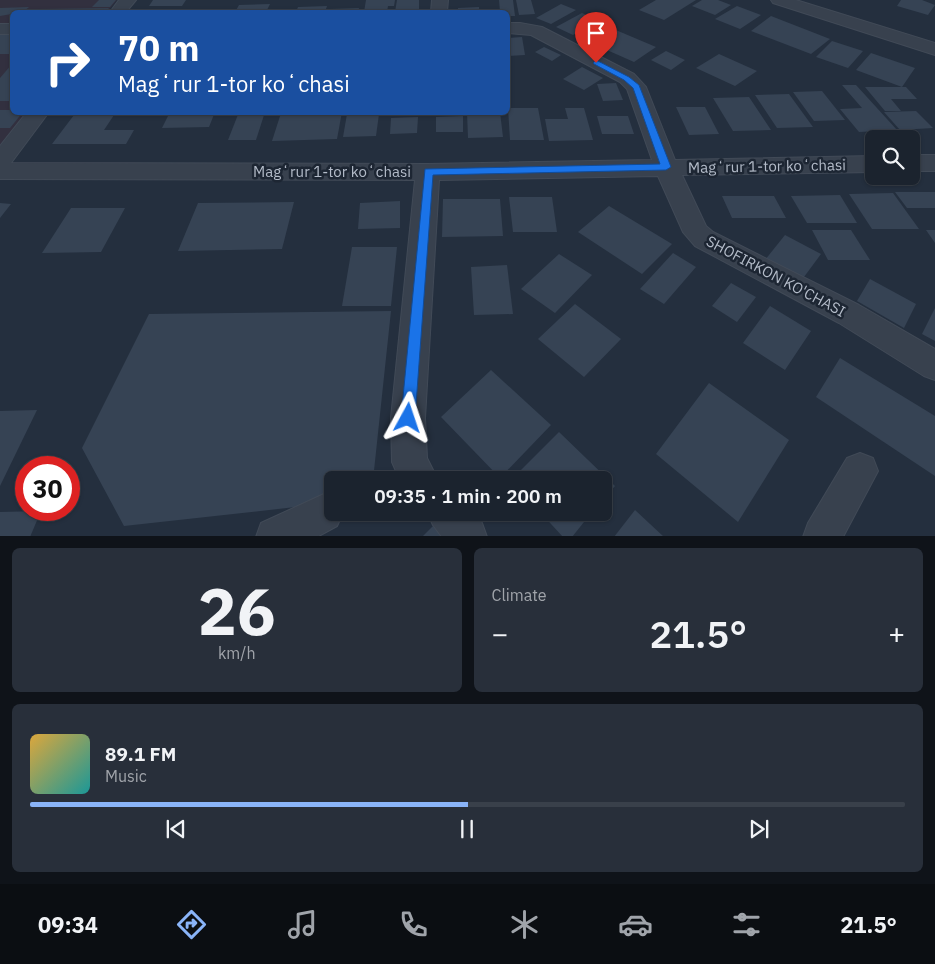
<!DOCTYPE html>
<meta charset="utf-8">
<style>
body{margin:0;font-family:"IBM Plex Sans",sans-serif;background:#282f3a;color:#f1f3f6;height:100vh;display:flex;flex-direction:column;font-size:19px;white-space:nowrap}
*{box-sizing:border-box;margin:0}
p{font-size:16px;color:#a0a4aa}
.icon{flex:none;width:28px;height:28px;fill:none;stroke:currentColor;stroke-width:2;stroke-linecap:round;stroke-linejoin:round}
.map{position:relative;height:536px;overflow:hidden}
.details{display:flex;flex-direction:column;gap:12px;padding:12px;background:#0f1319;flex:1}
.details>*{flex:none}
.hud{position:absolute;left:10px;top:10px;width:500px;height:105px;border-radius:8px;box-shadow:0 1px 4px #0004,0 0 0 1px #39404a;background:#1a4fa0;color:#fff;overflow:hidden}
.controls{position:absolute;left:865px;top:130px;display:grid;gap:10px}
.controls a{display:grid;place-items:center;width:55px;height:55px;border-radius:8px;background:#1b232e;box-shadow:0 1px 4px #0004,0 0 0 1px #39404a;font-size:25px}
.speed{position:absolute;left:15px;top:456px;display:flex;gap:10px;font-size:25px;font-weight:700;text-align:center}
.speed>*{display:grid;place-content:center;width:65px;height:65px;border-radius:50%;background:#1b232e;box-shadow:0 1px 4px #0004,0 0 0 1px #39404a;line-height:1}
.speed .limit{border:8px solid #d22;background:#fff;color:#111}
.pin{position:absolute;display:grid;place-items:center;width:42px;height:42px;color:#fff;margin:-51px -21px;border-radius:50% 50% 50% 0;rotate:-45deg;box-shadow:0 0 5px #0007}
.pin .icon{rotate:45deg}
.me{position:absolute;width:55px;margin:-28px;rotate:5deg;stroke-linejoin:round;filter:drop-shadow(0 0 4px #0008)}
.turn{display:flex;align-items:center;gap:18px;height:105px;padding:0 25px;font-size:22px}
.turn .icon{width:65px;height:65px;stroke-width:2.5}
.turn b{display:block;font-size:35px;line-height:42px}
.big{font-size:38px;font-weight:600;line-height:1.1}
.details .card{flex:1;display:flex;flex-direction:column;justify-content:center;gap:8px;min-width:0;padding:0 18px;border-radius:8px;background:#282f3a}
.details .dial{align-items:center;gap:0}
.dial b{font-size:65px;line-height:1}
.song{display:flex;align-items:center;gap:15px}
.cover{width:60px;height:60px;border-radius:8px;background:linear-gradient(135deg,hsl(40 70% 55%),hsl(180 70% 35%))}
.played{height:5px;border-radius:2px;background:linear-gradient(90deg,#8ab4f8 50%,#39404a 50%)}
.keys{display:flex;justify-content:space-around;direction:ltr}
.heat{display:flex;justify-content:space-between;align-items:center;font-size:28px;direction:ltr}
.details .tiles{flex:1;display:grid;gap:12px;grid-template-columns:1fr 1fr}
.card:last-child{grid-column:span 2}
.trip{position:absolute;left:324px;top:471px;width:288px;height:50px;border-radius:8px;background:#1b232e;box-shadow:0 1px 4px #0004,0 0 0 1px #39404a;font-weight:600;line-height:50px;text-align:center}
.dock{display:flex;height:80px;justify-content:space-around;align-items:center;background:#0b0e12;color:#a0a4aa}
.dock .icon{width:35px;height:35px}
.dock .selected{color:#8ab4f8}
.dock b{font-size:22px;color:#f1f3f6}
.map>svg:first-child{display:block}
.medical{fill:#32303f}
.building{fill:#364354}
.lines{fill:none;stroke-linecap:round;stroke-linejoin:round}
.minor-casing{stroke:#414a57;stroke-width:2}
.minor{fill:#38414e;fill-rule:evenodd}
.route{fill:#1a73e8;stroke:#114b97}
.labels{text-anchor:middle;dominant-baseline:central;stroke-width:5;stroke-linejoin:round;paint-order:stroke}
.street-label{font-size:15px;fill:#b4bcc9;stroke:#1d2633}
</style>
<div class="map">
<svg width="935" height="537" viewBox="0 0 935 537">
<rect width="100%" height="100%" fill="#242f3e"/>
<polygon class="medical" points="0,0 117,0 107,12 12,12 12,112 26,113 0,145"/>
<g class="building">
<polygon points="99,0 116,0 110,7 92,7"/>
<polygon points="153,0 186,0 182,6 149,6"/>
<polygon points="366,0 395,0 394,6 388,6 387,12 364,12"/>
<polygon points="397,0 419,0 419,12 395,12"/>
<polygon points="499,0 513,0 515,16 508,16 508,12 500,12"/>
<polygon points="516,0 531,0 535,14 519,15"/>
<polygon points="656,0 696,0 664,20 639,10"/>
<polygon points="702,0 718,0 731,5 715,15 692,6"/>
<polygon points="901,0 922,0 935,5 928,15 897,6"/>
<polygon points="270,4 266,12 235,12 239,5"/>
<polygon points="561,4 576,10 551,24 536,18"/>
<polygon points="327,6 325,12 296,12 298,7"/>
<polygon points="737,6 761,15 740,29 715,19"/>
<polygon points="29,7 23,12 0,16 0,8"/>
<polygon points="479,7 479,12 458,12 458,8"/>
<polygon points="109,8 106,12 33,12 37,9"/>
<polygon points="359,8 358,12 329,12 329,9"/>
<polygon points="582,13 598,20 573,35 556,27"/>
<polygon points="771,16 830,39 811,54 751,31"/>
<polygon points="604,25 656,47 634,62 582,39"/>
<polygon points="12,31 12,54 0,54 0,32"/>
<polygon points="522,37 525,55 508,56 508,38"/>
<polygon points="832,41 863,51 848,68 816,57"/>
<polygon points="544,47 561,55 552,61 535,52"/>
<polygon points="666,51 685,60 671,70 651,60"/>
<polygon points="871,53 915,68 902,87 856,70"/>
<polygon points="719,54 757,71 735,86 696,68"/>
<polygon points="12,64 12,101 0,101 0,78"/>
<polygon points="582,67 603,78 584,90 563,79"/>
<polygon points="616,83 623,100 603,101 597,84"/>
<polygon points="842,85 856,85 897,130 859,132 840,109 862,108"/>
<polygon points="865,87 906,87 917,99 891,99 901,111 885,111"/>
<polygon points="822,91 845,120 814,121 793,92"/>
<polygon points="789,94 813,127 777,128 755,95"/>
<polygon points="749,97 771,130 733,131 713,98"/>
<polygon points="676,107 705,107 719,134 689,135"/>
<polygon points="508,108 538,108 544,140 510,140"/>
<polygon points="565,108 584,108 593,140 549,141 545,119 568,119"/>
<polygon points="0,110 12,110 12,112 23,112 10,128 0,128"/>
<polygon points="916,111 933,128 900,130 884,112"/>
<polygon points="170,112 215,112 209,127 162,128"/>
<polygon points="239,112 265,112 256,140 228,140"/>
<polygon points="285,112 342,112 337,139 272,141 281,113"/>
<polygon points="467,112 500,112 503,137 468,138"/>
<polygon points="347,114 379,114 376,136 343,137"/>
<polygon points="74,115 114,115 104,130 134,130 126,144 52,144"/>
<polygon points="463,116 463,132 436,132 436,117"/>
<polygon points="597,116 628,116 634,134 602,134"/>
<polygon points="418,117 417,133 390,134 391,118"/>
<polygon points="895,192 935,192 935,208 907,208"/>
<polygon points="893,193 919,229 872,229 849,194"/>
<polygon points="840,195 857,223 807,223 791,196"/>
<polygon points="722,196 774,196 786,218 732,218"/>
<polygon points="509,197 552,197 557,232 513,232"/>
<polygon points="443,199 500,199 503,236 442,237"/>
<polygon points="400,201 400,228 358,229 360,203"/>
<polygon points="294,202 282,249 178,251 198,203"/>
<polygon points="0,203 11,204 0,218"/>
<polygon points="609,206 672,244 642,274 578,232"/>
<polygon points="71,208 125,208 101,252 42,253"/>
<polygon points="812,230 851,230 870,260 828,260"/>
<polygon points="926,230 935,230 935,243"/>
<polygon points="785,235 821,254 801,281 765,260"/>
<polygon points="352,247 397,247 391,306 342,306"/>
<polygon points="673,253 696,267 664,304 640,289"/>
<polygon points="559,254 592,275 555,313 521,289"/>
<polygon points="507,265 513,314 474,315 471,267"/>
<polygon points="870,279 916,304 904,328 857,301"/>
<polygon points="731,283 756,297 737,322 712,306"/>
<polygon points="575,304 621,339 584,377 538,339"/>
<polygon points="770,306 811,331 785,370 743,343"/>
<polygon points="935,308 935,341 922,334"/>
<polygon points="391,311 373,480 332,480 332,503 124,526 82,448 149,314"/>
<polygon points="840,358 935,416 935,476 816,397"/>
<polygon points="491,370 551,425 500,478 441,417"/>
<polygon points="709,383 789,440 738,522 656,454"/>
<polygon points="37,410 0,486 0,411"/>
<polygon points="559,432 615,486 602,501 602,480 511,480"/>
<polygon points="635,510 664,537 614,537"/>
<polygon points="41,511 30,537 0,537 0,512"/>
<polygon points="540,512 592,512 572,537 563,537"/>
<polygon points="433,526 442,537 422,537"/>
</g>
<g class="lines">
<g class="minor-casing">
<g id="minor">
<polygon points="119,0 136,0 126,12 110,12"/>
<polygon points="432,0 448,0 447,12 431,12"/>
<polygon points="771,0 796,0 935,43 935,55 773,3"/>
<polygon points="508,23 520,23 542,27 634,74 646,87 675,160 874,156 874,172 682,175 706,226 713,232 859,305 935,349 935,380 924,376 839,323 695,246 683,232 658,176 439,180 425,418 427,458 438,480 400,480 392,462 391,418 415,180 0,179 0,146 27,112 49,112 11,163 428,164 652,160 627,89 620,82 531,35 508,33"/>
<rect x="0" y="24" width="12" height="10"/>
<rect x="911" y="155" width="24" height="16"/>
<polygon points="860,453 873,458 878,471 843,537 803,537 808,523 847,458"/>
<polygon points="324,494 332,498 332,512 343,513 337,526 317,537 256,537 261,523"/>
<polygon points="427,512 472,512 482,523 487,537 442,537 433,525"/>
</g>
</g>
<use href="#minor" class="minor"/>
</g>
<polygon class="route" points="596,60 629,77 639,85 671,167 666,170 433,175 415,418 413,423 408,425 403,423 401,418 425,169 660,164 633,88 624,80 594,64 593,63"/>
<g class="labels">
<g class="street-label">
<text transform="translate(767 166) rotate(-1)">Magʻrur 1-tor koʻchasi</text>
<text x="332" y="171">Magʻrur 1-tor koʻchasi</text>
<text transform="translate(776 276) rotate(28)">SHOFIRKON KO'CHASI</text>
</g>
</g>
</svg>
<div class="controls">
<a><svg class="icon" aria-label="search" viewBox="0 0 24 24"><circle cx="10" cy="10" r="6"/><path d="M15 15l6 6"/></svg></a>
</div>
<div class="speed"><div class="limit">30</div></div>
<div class="pin" style="left:596px;top:63px;background:#d93025"><svg class="icon" aria-label="arrive" viewBox="0 0 24 24"><path d="M6 21V4h12l-3 4 3 4H6"/></svg></div>
<svg class="me" style="left:408px;top:418px" viewBox="-20 -20 40 40"><path d="M0-17L14 15 0 8-14 15z" fill="#1a73e8" stroke="#fff" stroke-width="4"/></svg>
<div class="trip">09:35 · 1 min · 200 m</div>
<div class="hud">
<div class="turn"><svg class="icon" aria-label="right" viewBox="0 0 24 24"><path d="M7 20v-9h11M14 6l5 5-5 5"/></svg><div><b>70 m</b>Magʻrur 1-tor koʻchasi</div></div>
</div>
</div>
<section class="details">
<div class="tiles">
<div class="card dial"><b>26</b><p>km/h</p></div>
<div class="card"><p>Climate</p>
<div class="heat"><a>−</a><b class="big">21.5°</b><a>+</a></div>
</div>
<div class="card">
<div class="song"><i class="cover"></i><div><b>89.1 FM</b><p>Music</p></div></div>
<div class="played"></div>
<div class="keys"><svg class="icon" aria-label="previous" viewBox="0 0 24 24"><path d="M18 5L8 12l10 7zM5 5v14"/></svg><svg class="icon" aria-label="pause" viewBox="0 0 24 24"><path d="M8 5v14M16 5v14"/></svg><svg class="icon" aria-label="next" viewBox="0 0 24 24"><path d="M6 5l10 7-10 7zM19 5v14"/></svg></div>
</div>
</div>
</section>
<nav class="dock">
<b>09:34</b>
<svg class="icon selected" aria-label="directions" viewBox="0 0 24 24"><path d="M12 3l9 9-9 9-9-9zM9 14v-3h6M13 9l2 2-2 2"/></svg>
<svg class="icon" aria-label="music" viewBox="0 0 24 24"><path d="M9 18V5l10-2v13"/><circle cx="6" cy="18" r="3"/><circle cx="16" cy="16" r="3"/></svg>
<svg class="icon" aria-label="phone" viewBox="0 0 24 24"><path d="M5 4h4l2 5-3 2q2 4 5 5l2-3 5 2v4C11 20 4 13 5 4z"/></svg>
<svg class="icon" aria-label="climate" viewBox="0 0 24 24"><path d="M12 3v18M4 7l16 10M4 17L20 7"/></svg>
<svg class="icon" aria-label="car" viewBox="0 0 24 24"><path d="M5 17H2v-5l4-1 3-4h7l3 4 3 1v5h-3M9 17h6M6 11h13"/><circle cx="7" cy="17" r="2"/><circle cx="17" cy="17" r="2"/></svg>
<svg class="icon" aria-label="filters" viewBox="0 0 24 24"><path d="M4 7h16M4 17h16"/><circle cx="9" cy="7" r="2"/><circle cx="15" cy="17" r="2"/></svg>
<b>21.5°</b>
</nav>
